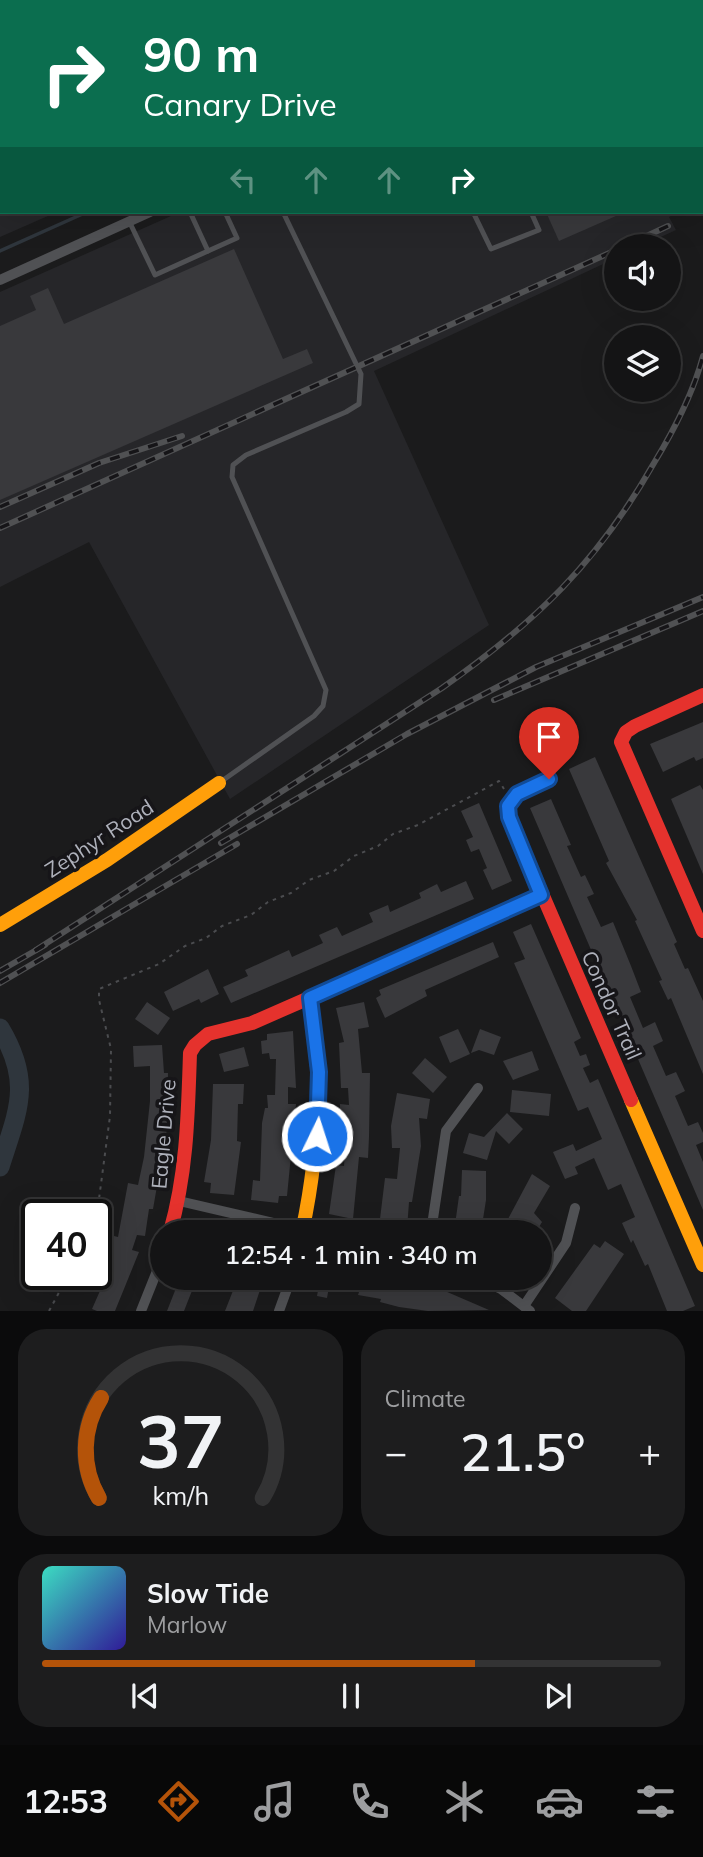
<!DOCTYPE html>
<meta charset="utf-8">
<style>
body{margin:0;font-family:Mulish,sans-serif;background:#1d1d1e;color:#f1f3f6;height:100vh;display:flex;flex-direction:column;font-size:26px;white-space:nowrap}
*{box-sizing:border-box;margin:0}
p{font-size:23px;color:#9d9ea0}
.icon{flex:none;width:38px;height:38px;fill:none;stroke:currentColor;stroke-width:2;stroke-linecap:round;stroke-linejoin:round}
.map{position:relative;height:1311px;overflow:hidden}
.details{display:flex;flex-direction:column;gap:18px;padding:18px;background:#0b0b0c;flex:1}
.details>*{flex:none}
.hud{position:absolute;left:0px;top:0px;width:704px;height:214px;box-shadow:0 7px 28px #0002,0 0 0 2px #333334;background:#0b6e4f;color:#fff;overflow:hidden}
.controls{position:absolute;left:604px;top:234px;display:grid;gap:14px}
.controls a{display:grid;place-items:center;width:77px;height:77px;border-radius:50%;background:#141415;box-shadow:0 7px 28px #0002,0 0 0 2px #333334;font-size:35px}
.speed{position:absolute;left:21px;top:1199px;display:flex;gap:14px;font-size:35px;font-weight:700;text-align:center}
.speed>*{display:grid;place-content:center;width:91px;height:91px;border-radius:50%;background:#141415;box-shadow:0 7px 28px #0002,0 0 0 2px #333334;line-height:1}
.speed .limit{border:4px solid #111;border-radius:10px;background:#fff;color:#111}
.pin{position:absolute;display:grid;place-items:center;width:60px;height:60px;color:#fff;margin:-72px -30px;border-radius:50% 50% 50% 0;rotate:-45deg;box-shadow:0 0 7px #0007}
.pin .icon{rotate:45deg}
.me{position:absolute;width:77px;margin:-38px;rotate:4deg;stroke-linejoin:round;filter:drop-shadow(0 0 5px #0008)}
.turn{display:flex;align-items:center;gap:24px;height:147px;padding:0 28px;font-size:32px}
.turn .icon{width:91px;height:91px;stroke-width:2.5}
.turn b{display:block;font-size:49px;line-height:60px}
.lanes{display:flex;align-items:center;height:66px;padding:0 28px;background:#0003;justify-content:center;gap:35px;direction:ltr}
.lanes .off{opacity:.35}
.big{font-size:52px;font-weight:600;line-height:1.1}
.details .widget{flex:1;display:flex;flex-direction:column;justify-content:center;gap:10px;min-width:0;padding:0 24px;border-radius:28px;background:#1d1d1e}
.details .dial{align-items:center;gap:0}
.dial svg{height:182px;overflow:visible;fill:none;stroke:#333334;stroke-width:7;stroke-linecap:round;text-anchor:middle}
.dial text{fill:#f1f3f6;stroke:none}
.song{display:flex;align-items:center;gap:21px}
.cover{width:84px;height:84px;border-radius:10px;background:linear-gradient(135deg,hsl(170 70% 55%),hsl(250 70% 35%))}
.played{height:7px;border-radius:4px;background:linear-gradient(90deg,#b45309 70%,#333334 70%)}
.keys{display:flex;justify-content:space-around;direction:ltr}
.heat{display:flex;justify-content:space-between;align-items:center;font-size:38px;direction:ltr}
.details .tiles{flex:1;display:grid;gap:18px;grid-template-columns:1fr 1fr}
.widget:last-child{grid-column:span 2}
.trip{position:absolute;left:150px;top:1220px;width:402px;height:70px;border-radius:35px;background:#141415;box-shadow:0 7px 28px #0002,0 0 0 2px #333334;font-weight:600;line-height:70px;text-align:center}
.dock{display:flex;height:112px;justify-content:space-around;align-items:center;background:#080808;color:#9d9ea0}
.dock .icon{width:49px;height:49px}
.dock .selected{color:#b45309}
.dock b{font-size:32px;color:#f1f3f6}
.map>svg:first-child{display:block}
.built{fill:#262629}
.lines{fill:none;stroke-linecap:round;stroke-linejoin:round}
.stream{stroke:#2f363d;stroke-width:3.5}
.river{stroke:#2f363d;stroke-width:19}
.building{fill:#39393c}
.path{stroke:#4b4c4f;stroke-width:2;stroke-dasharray:3.5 5;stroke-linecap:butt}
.lane{stroke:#505154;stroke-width:5}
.street{stroke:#505154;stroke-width:10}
.fast{stroke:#30b455;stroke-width:14}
.slow{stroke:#ff9f0a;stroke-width:14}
.jam{stroke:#e5322d;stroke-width:14}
.rail-casing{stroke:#505153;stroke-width:6}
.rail{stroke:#161518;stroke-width:3.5;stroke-dasharray:10;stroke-linecap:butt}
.route-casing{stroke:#114b97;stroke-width:18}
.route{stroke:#1a73e8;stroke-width:12}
.labels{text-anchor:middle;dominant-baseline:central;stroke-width:7;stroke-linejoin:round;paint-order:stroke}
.street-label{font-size:21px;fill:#aeb1bb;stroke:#161518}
</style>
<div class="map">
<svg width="703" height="1311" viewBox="0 0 703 1311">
<rect width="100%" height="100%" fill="#1b1b1c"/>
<g class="built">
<polygon points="0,0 688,0 689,2 2,2 2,212 57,212 0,237"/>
<polygon points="180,212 677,212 669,217 676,230 639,247 616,247 616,258 374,371 489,625 230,799 89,542 0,587 0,292"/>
</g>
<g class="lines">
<g class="stream">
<polyline points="285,2 288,0"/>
<polyline points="0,251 87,212"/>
</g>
<path class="river" d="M 0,1028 C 33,1083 18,1110 0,1167"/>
</g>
<g class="building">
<polygon points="546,212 625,212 559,241"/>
<polygon points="234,249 283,359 307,349 313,363 0,500 0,326 36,310 30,296 48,288 64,324"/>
<polygon points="703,722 703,758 696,761 694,757 663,772 650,744"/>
<polygon points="595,757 677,942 674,944 685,969 688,968 703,1001 703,1074 671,998 668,1000 659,981 662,980 635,921 637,920 606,863 609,861 569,769"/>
<polygon points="700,785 703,790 703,874 671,799"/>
<polygon points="551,799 571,845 567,846 581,877 585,875 594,894 587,897 601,927 613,922 631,966 641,992 630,997 643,1028 655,1022 663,1041 653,1046 666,1076 676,1072 685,1091 675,1096 688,1126 698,1122 703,1133 703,1142 696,1145 703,1162 703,1210 530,808"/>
<polygon points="479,803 512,881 492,890 483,870 487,868 479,849 471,852 466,840 473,837 461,811"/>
<polygon points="466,881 474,899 231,1003 223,987 248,976 245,970 289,950 292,957 323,943 319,935 337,927 342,936 373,922 369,913 388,905 390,912 421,898 419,893 437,884 441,892"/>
<polygon points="531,924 581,1038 574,1042 580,1056 586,1054 590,1065 583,1068 590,1083 598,1079 695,1306 683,1311 667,1311 648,1264 645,1266 633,1240 631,1243 622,1223 635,1217 621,1184 608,1190 594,1158 575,1167 578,1174 565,1179 553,1152 573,1144 576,1151 602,1139 588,1107 578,1111 514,963 525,959 513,932"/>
<polygon points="493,942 499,957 425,990 427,996 385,1018 376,998 381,995 379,990"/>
<polygon points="208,969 219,994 201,1003 199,999 173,1011 164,992"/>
<polygon points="147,1002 170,1018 158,1035 135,1019"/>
<polygon points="364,1002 369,1027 358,1029 362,1073 370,1073 369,1137 368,1158 359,1157 353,1219 329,1214 336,1165 344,1166 345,1147 338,1147 338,1135 347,1136 348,1118 340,1118 340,1104 349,1105 348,1088 341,1088 339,1043 344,1042 336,1008"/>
<polygon points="458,1029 470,1054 450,1063 439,1037"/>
<polygon points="480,1029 501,1037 494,1055 479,1050 471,1053"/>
<polygon points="293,1031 296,1088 288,1087 288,1104 296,1104 287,1196 279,1196 278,1203 251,1200 253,1180 260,1181 262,1123 265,1108 268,1108 267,1095 275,1095 276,1059 270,1059 269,1053 262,1054 261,1041 267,1040 267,1034"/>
<polygon points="162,1045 164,1073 168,1073 167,1129 153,1209 149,1209 145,1236 137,1235 132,1250 139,1252 115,1311 97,1311 92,1309 103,1284 98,1282 109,1248 106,1247 110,1235 118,1237 128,1183 138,1185 144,1157 150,1101 150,1066 134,1067 133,1046"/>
<polygon points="244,1047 249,1066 224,1072 219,1054"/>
<polygon points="532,1051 539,1070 513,1080 503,1061"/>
<polygon points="425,1058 447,1077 433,1093 412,1073"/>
<polygon points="213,1084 244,1084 243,1104 238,1104 237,1141 241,1142 234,1195 210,1193 211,1183 204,1182 211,1140"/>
<polygon points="512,1090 551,1094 549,1116 510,1112"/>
<polygon points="397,1093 430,1099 427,1119 419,1118 421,1146 412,1202 409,1202 407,1229 379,1227 385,1178 397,1179 400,1148 392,1148 391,1126"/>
<polygon points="507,1113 523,1129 509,1144 496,1131 487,1160 463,1153 469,1133 484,1137"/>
<polygon points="462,1170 486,1171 486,1200 481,1232 454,1232 459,1196 461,1196"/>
<polygon points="532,1174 550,1186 534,1213 542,1222 536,1232 526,1232 507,1221"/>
<polygon points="605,1241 624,1254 586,1311 572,1311 555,1298 594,1244 600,1248"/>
<polygon points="180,1278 197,1278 184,1311 167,1311"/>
<polygon points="238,1278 264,1278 253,1311 225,1311"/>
<polygon points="304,1278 406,1278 406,1281 431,1285 489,1310 428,1311 399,1307 380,1302 381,1299 358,1295 359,1292 329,1287 327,1298 317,1296 319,1285 303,1282"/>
</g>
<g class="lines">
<g class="path">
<polyline points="93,1214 99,1199 110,1116 111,1049 99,1000 99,989 159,964 185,946 206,938 222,926 251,915 268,902 291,893 309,880 334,871 354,856 378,846 393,834 418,825 499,781 504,789"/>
<polyline points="49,1311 69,1274"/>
</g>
<g class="lane">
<polyline points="109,0 110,2"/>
<polyline points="142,2 145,0"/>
<polyline points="415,2 419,0"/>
<polyline points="190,212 208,251 237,238 225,212"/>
<polyline points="473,212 491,249 539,230 531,212"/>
<polyline points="129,221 155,275 208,251"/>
<polyline points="219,783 314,716 323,706 326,690 232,477 233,465 246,455 346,412 359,404 361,374 283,212"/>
</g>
<g class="street">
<polyline points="618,2 622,0"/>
<polyline points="0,280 150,212"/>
<polyline points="179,1201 312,1232"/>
<polyline points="431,1232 446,1131 478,1088"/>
<polyline points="478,1278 501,1289 530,1311"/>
<polyline points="524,1306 566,1243 575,1208"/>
<polyline points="141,1311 163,1256"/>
<polyline points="279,1311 291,1278"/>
</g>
<polyline class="fast" points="316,995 542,895"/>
<g class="slow">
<polyline points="0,925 107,860 219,783"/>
<polyline points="631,1100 703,1265"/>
<path d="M 302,1232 C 319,1153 323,1077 310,998"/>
</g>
<g class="jam">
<polyline points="703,695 635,726 626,732 621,742 703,931"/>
<path d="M 549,779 C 531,787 507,793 509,817 L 631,1100"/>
<path d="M 170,1232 C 187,1173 188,1114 190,1053 L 195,1045 L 208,1034 L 252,1023 L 316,995"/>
</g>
<g class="rail-casing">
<g id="rail">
<polyline points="623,247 668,226"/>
<polyline points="0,507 99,463 182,436"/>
<polyline points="0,528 616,250"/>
<polyline points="494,700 703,611"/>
<polyline points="221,843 407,734 536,667 703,597"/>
<path d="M 36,950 L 442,688 C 536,622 597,563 654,463 C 674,430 693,394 703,356"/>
<polyline points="0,971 45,945"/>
<polyline points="0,983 237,844"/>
</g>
</g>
<use href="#rail" class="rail"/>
</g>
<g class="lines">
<g class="route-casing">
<polyline id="route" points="317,1136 319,1072 310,998 541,895 509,817 508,806 517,794 549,779"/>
</g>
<use href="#route" class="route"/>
</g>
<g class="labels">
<g class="street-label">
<text transform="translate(99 838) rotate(-33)">Zephyr Road</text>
<text transform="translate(612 1005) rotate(66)">Condor Trail</text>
<text transform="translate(163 1134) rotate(-85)">Eagle Drive</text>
</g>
</g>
</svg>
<div class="controls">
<a><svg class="icon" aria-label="sound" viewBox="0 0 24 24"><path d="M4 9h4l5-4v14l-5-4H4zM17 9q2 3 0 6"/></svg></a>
<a><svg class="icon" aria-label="layers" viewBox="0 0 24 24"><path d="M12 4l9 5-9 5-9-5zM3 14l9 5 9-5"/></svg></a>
</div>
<div class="speed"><div class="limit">40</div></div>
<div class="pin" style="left:549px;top:779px;background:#d93025"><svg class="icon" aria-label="arrive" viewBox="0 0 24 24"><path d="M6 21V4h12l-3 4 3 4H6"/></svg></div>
<svg class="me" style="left:317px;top:1136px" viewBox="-20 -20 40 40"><circle r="17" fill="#1a73e8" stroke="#fff" stroke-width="3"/><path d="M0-11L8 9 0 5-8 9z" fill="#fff"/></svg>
<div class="trip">12:54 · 1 min · 340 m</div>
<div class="hud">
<div class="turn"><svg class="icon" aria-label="right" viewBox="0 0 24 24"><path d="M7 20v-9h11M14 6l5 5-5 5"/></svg><div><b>90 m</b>Canary Drive</div></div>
<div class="lanes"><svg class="icon off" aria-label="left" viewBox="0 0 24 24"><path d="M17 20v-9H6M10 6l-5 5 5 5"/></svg><svg class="icon off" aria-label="ahead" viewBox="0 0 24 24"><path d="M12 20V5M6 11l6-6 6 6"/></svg><svg class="icon off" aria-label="ahead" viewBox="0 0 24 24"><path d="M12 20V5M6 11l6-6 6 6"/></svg><svg class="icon" aria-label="right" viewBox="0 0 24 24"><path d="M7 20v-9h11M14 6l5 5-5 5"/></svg></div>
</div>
</div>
<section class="details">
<div class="tiles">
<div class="widget dial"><svg viewBox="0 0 100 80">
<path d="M14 69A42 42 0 1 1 86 69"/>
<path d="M14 69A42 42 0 0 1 15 25" stroke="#b45309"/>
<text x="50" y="56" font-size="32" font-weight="700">37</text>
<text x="50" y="72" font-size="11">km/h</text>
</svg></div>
<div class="widget"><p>Climate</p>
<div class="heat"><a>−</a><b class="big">21.5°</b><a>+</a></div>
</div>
<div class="widget">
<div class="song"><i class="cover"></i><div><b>Slow Tide</b><p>Marlow</p></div></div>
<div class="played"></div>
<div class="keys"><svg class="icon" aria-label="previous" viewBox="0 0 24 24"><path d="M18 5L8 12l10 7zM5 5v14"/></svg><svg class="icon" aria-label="pause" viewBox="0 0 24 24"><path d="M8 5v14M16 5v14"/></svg><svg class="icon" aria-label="next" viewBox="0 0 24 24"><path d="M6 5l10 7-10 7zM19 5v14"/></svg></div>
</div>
</div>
</section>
<nav class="dock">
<b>12:53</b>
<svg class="icon selected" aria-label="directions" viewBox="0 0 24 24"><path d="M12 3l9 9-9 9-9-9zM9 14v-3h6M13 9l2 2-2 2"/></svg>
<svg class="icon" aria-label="music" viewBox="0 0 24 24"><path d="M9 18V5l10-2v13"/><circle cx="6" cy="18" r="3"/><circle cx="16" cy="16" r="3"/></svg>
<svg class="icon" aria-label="phone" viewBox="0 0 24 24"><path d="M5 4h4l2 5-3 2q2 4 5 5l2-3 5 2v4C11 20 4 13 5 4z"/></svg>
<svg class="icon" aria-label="climate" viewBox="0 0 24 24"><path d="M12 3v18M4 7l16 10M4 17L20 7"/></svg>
<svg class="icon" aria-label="car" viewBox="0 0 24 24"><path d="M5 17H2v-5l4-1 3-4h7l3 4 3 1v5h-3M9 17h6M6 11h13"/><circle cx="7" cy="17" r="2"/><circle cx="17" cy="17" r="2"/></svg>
<svg class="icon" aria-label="filters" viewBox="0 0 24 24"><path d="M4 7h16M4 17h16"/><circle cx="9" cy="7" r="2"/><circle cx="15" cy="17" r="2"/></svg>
</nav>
